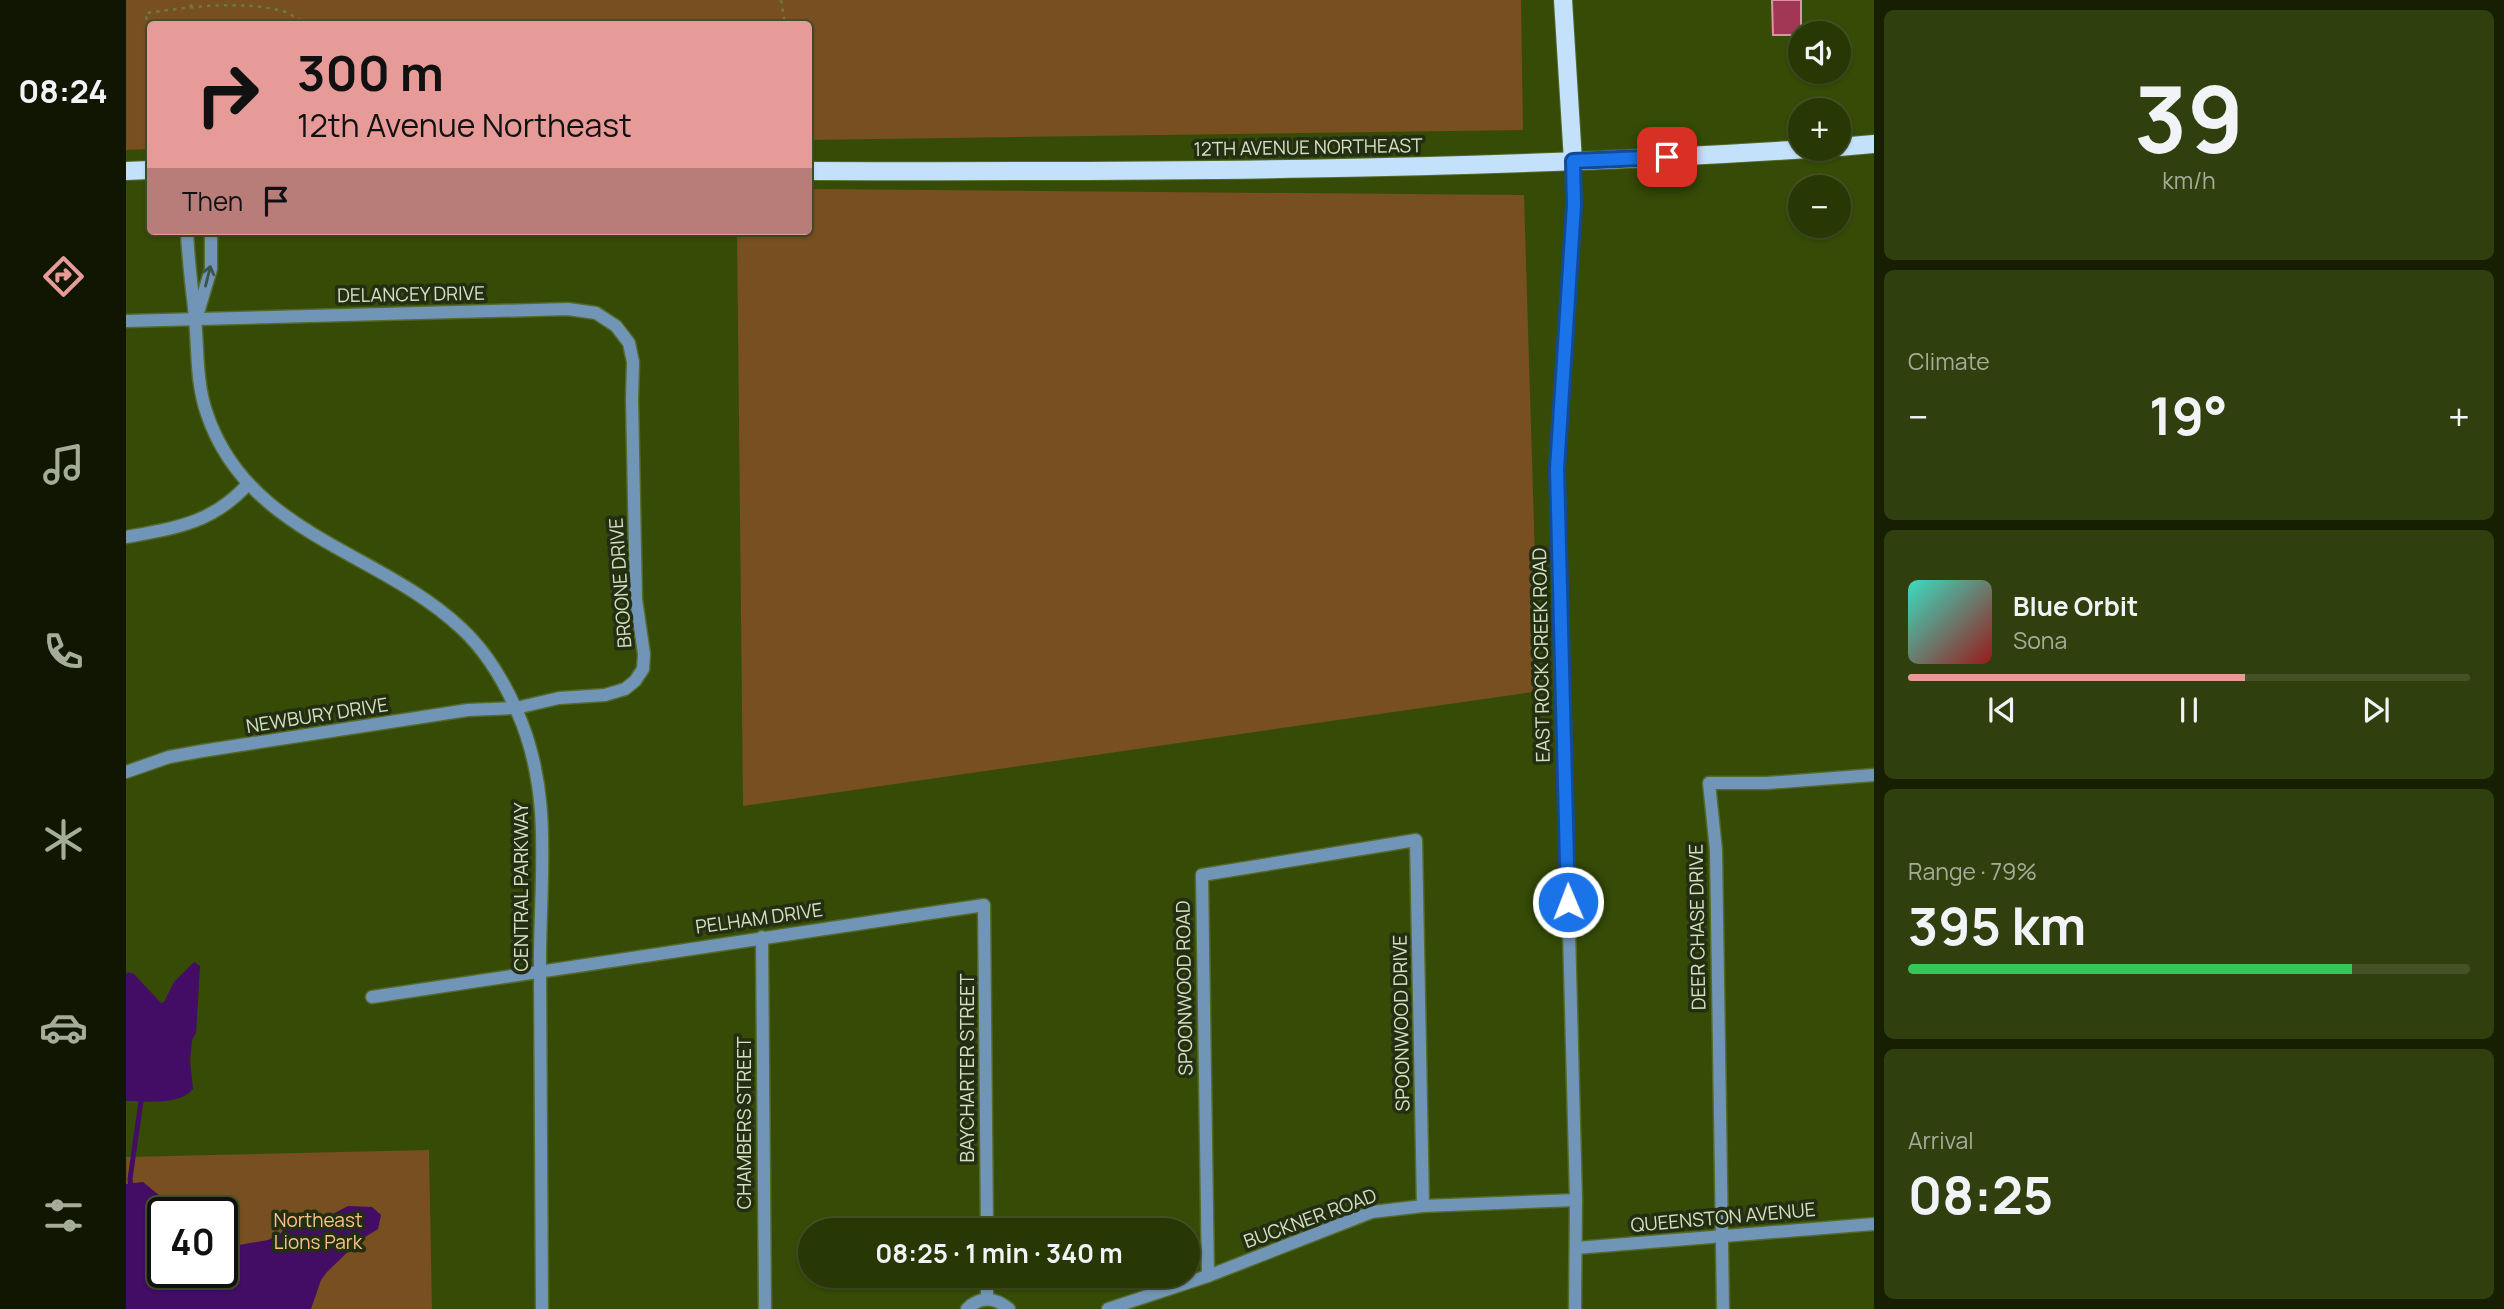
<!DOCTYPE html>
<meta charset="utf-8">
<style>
body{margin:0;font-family:Manrope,sans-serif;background:#303f0e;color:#f1f3f6;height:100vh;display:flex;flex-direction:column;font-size:26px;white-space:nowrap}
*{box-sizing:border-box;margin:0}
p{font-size:23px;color:#a5ac9a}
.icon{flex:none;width:38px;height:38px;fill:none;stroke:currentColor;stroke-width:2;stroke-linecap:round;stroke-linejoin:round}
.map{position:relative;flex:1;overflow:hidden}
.panel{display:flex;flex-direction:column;gap:10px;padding:10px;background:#161f02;width:630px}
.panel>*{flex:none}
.banner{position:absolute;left:21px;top:21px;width:665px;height:214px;border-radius:7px;box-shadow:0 2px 5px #0004,0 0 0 2px #445226;background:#e69b98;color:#111;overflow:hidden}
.controls{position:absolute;left:1662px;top:21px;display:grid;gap:14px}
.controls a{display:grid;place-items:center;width:63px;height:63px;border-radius:50%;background:#283804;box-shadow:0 2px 5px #0004,0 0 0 2px #445226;font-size:35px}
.speed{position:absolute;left:21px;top:1197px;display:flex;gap:14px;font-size:35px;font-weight:700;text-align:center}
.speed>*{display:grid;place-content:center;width:91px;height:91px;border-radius:50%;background:#283804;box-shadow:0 2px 5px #0004,0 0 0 2px #445226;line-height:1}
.speed .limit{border:4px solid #111;border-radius:10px;background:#fff;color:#111}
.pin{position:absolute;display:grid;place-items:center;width:60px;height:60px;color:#fff;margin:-30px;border-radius:14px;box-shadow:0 4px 10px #0006}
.me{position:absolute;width:77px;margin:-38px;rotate:359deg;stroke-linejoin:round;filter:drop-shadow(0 0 5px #0008)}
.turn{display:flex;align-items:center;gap:24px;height:147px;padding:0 35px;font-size:32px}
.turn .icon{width:91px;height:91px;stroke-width:2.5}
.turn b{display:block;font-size:49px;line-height:60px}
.then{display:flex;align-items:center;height:66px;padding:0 35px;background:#0003;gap:14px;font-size:26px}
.big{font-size:52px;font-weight:700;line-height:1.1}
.panel .card{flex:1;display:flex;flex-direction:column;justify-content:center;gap:10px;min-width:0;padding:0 24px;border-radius:10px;background:#303f0e}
.panel .dial{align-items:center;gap:0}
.dial b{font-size:91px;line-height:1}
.song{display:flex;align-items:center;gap:21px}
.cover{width:84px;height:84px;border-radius:10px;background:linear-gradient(135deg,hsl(170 70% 55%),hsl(0 70% 35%))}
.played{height:7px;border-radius:4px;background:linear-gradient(90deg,#e69b98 60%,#445226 60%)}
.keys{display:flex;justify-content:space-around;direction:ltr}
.heat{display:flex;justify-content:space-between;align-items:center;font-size:38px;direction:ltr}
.charge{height:10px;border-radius:5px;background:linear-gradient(90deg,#34c759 79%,#445226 0)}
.trip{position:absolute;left:672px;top:1218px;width:402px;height:70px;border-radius:35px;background:#283804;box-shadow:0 2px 5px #0004,0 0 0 2px #445226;font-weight:700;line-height:70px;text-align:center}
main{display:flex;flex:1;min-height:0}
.dock{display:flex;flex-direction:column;width:126px;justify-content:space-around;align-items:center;background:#101602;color:#a5ac9a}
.dock .icon{width:49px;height:49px}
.dock .active{color:#e69b98}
.dock b{font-size:32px;color:#f1f3f6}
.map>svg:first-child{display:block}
.green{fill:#784f20;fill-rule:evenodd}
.water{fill:#430c65}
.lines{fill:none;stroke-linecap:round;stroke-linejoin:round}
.stream{stroke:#430c65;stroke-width:5}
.building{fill:#a13754;stroke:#df92a0;stroke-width:2}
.minor-casing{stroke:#54692b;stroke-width:15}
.major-casing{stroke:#54692b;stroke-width:20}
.path{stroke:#687c42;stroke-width:2.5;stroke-dasharray:3.5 5;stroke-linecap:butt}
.minor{stroke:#7195b6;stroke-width:12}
.major{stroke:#c4e1fc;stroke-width:18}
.oneway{stroke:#3e524c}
.route-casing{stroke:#114b97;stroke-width:18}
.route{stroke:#1a73e8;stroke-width:12}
.labels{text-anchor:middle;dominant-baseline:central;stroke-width:7;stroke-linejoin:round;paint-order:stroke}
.street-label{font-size:19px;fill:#d2e2c0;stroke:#232e13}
.park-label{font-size:19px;fill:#fdc284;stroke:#232e13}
</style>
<main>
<nav class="dock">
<b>08:24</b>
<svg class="icon active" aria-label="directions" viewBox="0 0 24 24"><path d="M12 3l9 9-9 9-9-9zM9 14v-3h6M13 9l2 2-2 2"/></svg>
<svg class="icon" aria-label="music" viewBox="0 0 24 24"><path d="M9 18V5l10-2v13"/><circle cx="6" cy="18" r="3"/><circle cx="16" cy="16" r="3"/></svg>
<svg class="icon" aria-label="phone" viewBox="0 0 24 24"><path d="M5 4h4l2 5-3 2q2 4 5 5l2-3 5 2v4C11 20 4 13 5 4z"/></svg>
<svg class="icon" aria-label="climate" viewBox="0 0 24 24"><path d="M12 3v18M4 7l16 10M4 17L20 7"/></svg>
<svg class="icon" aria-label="car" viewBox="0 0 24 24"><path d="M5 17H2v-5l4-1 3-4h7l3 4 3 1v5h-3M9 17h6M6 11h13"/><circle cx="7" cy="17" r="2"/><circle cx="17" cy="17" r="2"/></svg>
<svg class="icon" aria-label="filters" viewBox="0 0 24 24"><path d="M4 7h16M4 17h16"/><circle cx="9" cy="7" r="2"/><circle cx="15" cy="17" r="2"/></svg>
</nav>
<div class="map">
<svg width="1748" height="1309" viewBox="0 0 1748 1309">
<rect width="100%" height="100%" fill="#354b06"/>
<g class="green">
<polygon points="0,0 1395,0 1397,130 683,140 682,24 24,24 24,149 0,150"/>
<polygon points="683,189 1398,195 1413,691 617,806 611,231 682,231"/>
<path d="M 303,1150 L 306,1309 L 0,1309 L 0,1157 ZM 37,1213 L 96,1213 L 96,1272 L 37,1272 Z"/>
</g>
<g class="water">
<path d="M 68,962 L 74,966 L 70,1033 L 66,1040 L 64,1061 L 67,1089 C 53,1106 20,1101 0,1101 L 0,974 L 2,972 L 8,974 L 35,1003 L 38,1002 L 48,982 Z"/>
<polygon points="17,1182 34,1196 50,1213 37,1213 37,1272 96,1272 96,1248 142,1240 154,1234 163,1224 203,1216 222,1206 246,1207 255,1215 252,1229 234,1240 201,1272 195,1280 185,1309 0,1309 0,1184"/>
</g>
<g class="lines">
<polyline class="stream" points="5,1188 4,1179 15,1101"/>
</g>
<polygon class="building" points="1646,0 1675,0 1675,35 1647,35"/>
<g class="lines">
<g class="minor-casing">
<g id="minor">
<polyline points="1447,161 1448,205 1431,469 1450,1200 1449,1309"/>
<path d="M 61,231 C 62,260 66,288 69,317 C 72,350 70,383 81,414 C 122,535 252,550 335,628 C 359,650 377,680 390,709 C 429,794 413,880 414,970 C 414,1083 415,1196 416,1309"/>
<polyline points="71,316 85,269 85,231"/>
<polyline points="0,321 442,309 470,313 490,326 503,343 507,362 506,399 510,599 518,654 517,669 509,681 499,689 479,695 433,698 390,708 342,710 76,751 43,757 0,772"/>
<path d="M 0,537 C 50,528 87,523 122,484"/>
<polyline points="636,937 639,1309"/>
<polyline points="246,997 858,905 861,1230"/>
<polyline points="1450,1248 1748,1224"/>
<polyline points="1082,1276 1076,875 1290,840 1297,1206"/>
<polyline points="861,1299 861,1276"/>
<path d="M 841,1309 C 854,1296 869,1297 883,1309"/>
<polyline points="982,1309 1082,1276 1246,1212 1297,1206 1450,1200"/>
<polyline points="1597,1309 1590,850 1583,783 1641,783 1748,775"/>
</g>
</g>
<g class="major-casing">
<g id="major">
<polyline points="1437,0 1447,161"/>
<polyline points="1713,147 1748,144"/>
<polyline points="0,171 24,170"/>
<path d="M 682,171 C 1016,172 1349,171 1681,149"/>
</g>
</g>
<g class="path">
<polyline points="655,0 659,24"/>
<polyline points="64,7 69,0"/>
<path d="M 23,45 L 20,13 C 64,7 113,0 157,11 C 165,14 174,20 181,24"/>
</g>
<use href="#minor" class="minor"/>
<use href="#major" class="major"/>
</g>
<defs><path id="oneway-shaft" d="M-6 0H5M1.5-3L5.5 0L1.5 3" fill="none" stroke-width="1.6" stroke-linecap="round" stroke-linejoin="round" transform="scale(1.75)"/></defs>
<use class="oneway" href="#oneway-shaft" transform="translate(82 276) rotate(-76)"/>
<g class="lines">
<g class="route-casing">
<polyline id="route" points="1442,902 1431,469 1448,205 1447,161 1541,157"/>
</g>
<use href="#route" class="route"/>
</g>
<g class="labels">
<g class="street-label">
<text transform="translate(1182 147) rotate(-1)">12TH AVENUE NORTHEAST</text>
<text transform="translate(285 294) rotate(-1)">DELANCEY DRIVE</text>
<text transform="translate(494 583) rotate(-94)">BROONE DRIVE</text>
<text transform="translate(1415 655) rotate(-91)">EAST ROCK CREEK ROAD</text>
<text transform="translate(191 715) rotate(-9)">NEWBURY DRIVE</text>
<text transform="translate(395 887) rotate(-90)">CENTRAL PARKWAY</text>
<text transform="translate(633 918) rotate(-8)">PELHAM DRIVE</text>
<text transform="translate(1571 927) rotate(-91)">DEER CHASE DRIVE</text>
<text transform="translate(1058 988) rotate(-91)">SPOONWOOD ROAD</text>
<text transform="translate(1275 1023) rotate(-91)">SPOONWOOD DRIVE</text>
<text transform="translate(841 1068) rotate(-90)">BAYCHARTER STREET</text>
<text transform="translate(618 1123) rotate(-90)">CHAMBERS STREET</text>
<text transform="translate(1597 1217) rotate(-5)">QUEENSTON AVENUE</text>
<text transform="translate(1184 1218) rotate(-20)">BUCKNER ROAD</text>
</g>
<g class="park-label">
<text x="192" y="1220">Northeast<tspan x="192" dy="22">Lions Park</tspan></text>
</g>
</g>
</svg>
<div class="controls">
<a><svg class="icon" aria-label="sound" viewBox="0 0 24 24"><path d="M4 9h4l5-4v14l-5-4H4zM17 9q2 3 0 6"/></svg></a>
<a>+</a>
<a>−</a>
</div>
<div class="speed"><div class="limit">40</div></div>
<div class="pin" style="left:1541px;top:157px;background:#d93025"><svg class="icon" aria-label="arrive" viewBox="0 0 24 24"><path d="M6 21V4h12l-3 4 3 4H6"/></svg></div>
<svg class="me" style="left:1442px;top:902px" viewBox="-20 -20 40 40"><circle r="17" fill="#1a73e8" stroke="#fff" stroke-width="3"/><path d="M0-11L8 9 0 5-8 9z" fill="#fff"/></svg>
<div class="trip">08:25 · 1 min · 340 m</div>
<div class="banner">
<div class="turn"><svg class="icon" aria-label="right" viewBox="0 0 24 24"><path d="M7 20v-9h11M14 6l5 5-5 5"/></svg><div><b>300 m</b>12th Avenue Northeast</div></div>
<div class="then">Then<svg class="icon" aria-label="arrive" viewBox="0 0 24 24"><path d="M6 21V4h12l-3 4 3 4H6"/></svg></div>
</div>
</div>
<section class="panel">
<div class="card dial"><b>39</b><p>km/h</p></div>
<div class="card"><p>Climate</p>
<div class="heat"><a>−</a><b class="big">19°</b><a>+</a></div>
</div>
<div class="card">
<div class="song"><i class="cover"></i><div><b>Blue Orbit</b><p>Sona</p></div></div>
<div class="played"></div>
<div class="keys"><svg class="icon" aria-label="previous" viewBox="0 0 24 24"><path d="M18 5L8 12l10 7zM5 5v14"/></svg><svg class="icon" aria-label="pause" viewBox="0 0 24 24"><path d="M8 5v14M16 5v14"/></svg><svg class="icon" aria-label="next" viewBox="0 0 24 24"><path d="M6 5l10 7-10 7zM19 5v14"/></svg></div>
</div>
<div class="card"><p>Range · 79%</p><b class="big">395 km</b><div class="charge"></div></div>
<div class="card"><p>Arrival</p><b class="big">08:25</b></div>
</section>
</main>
